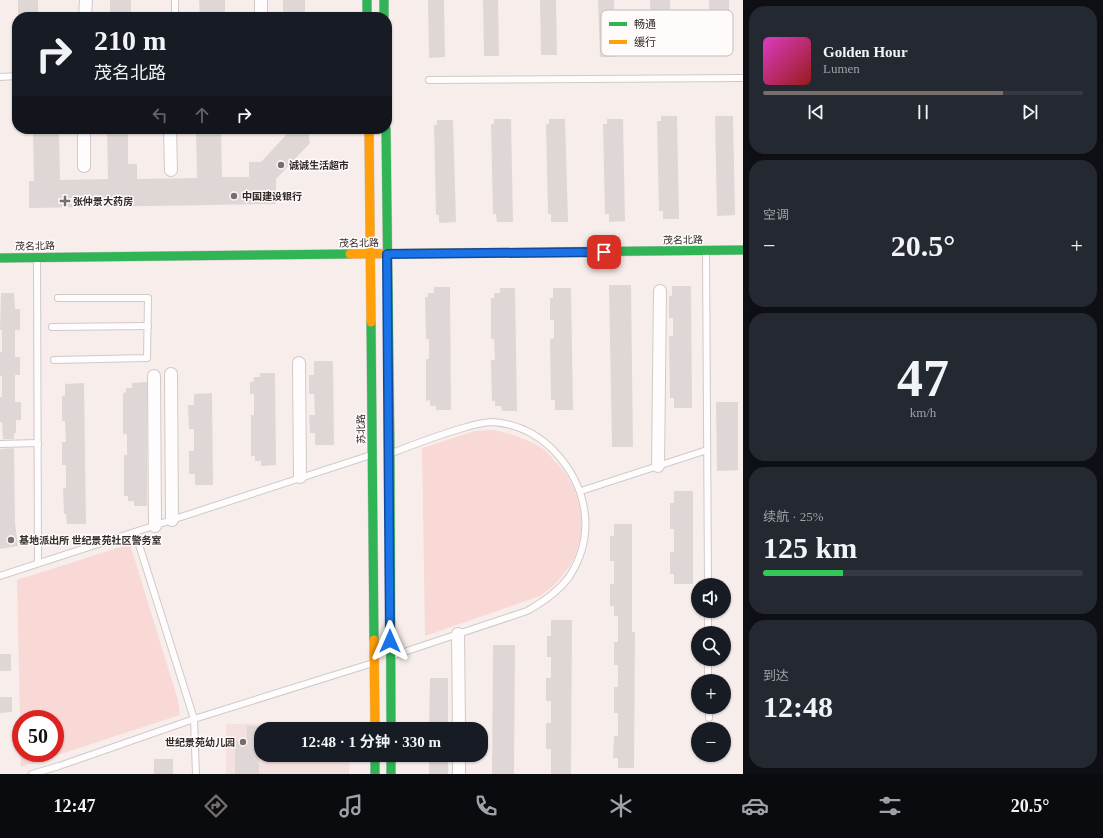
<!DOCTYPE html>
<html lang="zh">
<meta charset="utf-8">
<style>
body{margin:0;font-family:"Times New Roman","Noto Sans SC",serif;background:#242831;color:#f1f3f6;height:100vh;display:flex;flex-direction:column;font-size:15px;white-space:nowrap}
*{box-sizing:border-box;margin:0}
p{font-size:13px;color:#9ea1a6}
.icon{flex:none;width:22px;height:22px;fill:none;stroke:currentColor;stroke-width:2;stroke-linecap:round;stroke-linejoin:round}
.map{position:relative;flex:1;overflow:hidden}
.details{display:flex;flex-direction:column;gap:6px;padding:6px;background:#0d0f14;width:360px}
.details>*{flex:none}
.banner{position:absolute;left:12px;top:12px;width:380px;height:122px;border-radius:16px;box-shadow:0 1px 3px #0004;background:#171b24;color:#f1f3f6;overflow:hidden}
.fabs{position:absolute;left:691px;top:578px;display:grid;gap:8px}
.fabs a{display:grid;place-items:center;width:40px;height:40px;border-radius:50%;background:#171b24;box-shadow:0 1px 3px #0004;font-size:20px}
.speed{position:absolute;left:12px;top:710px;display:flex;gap:8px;font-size:20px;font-weight:700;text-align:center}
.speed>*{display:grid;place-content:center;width:52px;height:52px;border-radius:50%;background:#171b24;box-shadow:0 1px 3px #0004;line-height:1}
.speed .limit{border:6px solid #d22;background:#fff;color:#111}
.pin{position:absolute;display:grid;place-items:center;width:34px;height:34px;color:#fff;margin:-17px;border-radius:8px;box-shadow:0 2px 6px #0006}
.me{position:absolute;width:44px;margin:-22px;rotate:0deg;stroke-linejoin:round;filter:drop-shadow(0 0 3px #0008)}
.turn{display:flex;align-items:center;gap:14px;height:84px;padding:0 16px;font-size:18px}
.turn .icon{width:52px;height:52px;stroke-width:2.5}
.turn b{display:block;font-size:28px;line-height:34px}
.lanes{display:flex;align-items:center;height:38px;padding:0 16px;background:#0003;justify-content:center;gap:20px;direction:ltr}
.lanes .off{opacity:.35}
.big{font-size:30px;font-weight:700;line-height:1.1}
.details .tile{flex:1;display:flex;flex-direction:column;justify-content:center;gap:6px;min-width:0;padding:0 14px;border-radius:16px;background:#242831}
.details .dial{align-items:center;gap:0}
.dial b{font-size:52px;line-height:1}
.song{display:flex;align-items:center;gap:12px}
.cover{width:48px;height:48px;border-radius:6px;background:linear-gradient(135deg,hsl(310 70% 55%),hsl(0 70% 35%))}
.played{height:4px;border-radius:2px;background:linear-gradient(90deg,#766f6d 75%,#363941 75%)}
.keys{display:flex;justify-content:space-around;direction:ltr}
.heat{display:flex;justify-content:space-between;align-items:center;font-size:22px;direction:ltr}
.charge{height:6px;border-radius:3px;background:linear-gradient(90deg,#34c759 25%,#363941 0)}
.trip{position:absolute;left:254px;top:722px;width:234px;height:40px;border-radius:16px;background:#171b24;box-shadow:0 1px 3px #0004;font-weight:700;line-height:40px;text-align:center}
.menu{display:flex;height:64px;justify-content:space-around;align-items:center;background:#090b0e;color:#9ea1a6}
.menu .icon{width:28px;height:28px}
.menu .current{color:#766f6d}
.menu b{font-size:18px;color:#f1f3f6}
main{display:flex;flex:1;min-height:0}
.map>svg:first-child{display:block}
.built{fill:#f4e0de}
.green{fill:#f8d9d6;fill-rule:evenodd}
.building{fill:#dfd7d5}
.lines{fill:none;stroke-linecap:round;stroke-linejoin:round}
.lane-casing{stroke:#d1c9c7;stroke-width:8}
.street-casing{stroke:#d1c9c7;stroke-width:14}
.fast-casing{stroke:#d1c9c7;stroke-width:10}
.slow-casing{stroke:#d1c9c7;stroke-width:10}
.lane{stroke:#fefcfc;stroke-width:6}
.street{stroke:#fefcfc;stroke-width:12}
.fast{stroke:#30b455;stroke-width:9}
.slow{stroke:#ff9f0a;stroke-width:9}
.route-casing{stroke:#114b97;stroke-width:10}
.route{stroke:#1a73e8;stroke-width:7}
.poi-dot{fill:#766f6d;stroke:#fffbfa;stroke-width:1.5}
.labels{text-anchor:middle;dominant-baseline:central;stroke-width:3;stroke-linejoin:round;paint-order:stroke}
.poi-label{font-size:10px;font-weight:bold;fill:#312a29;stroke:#fffbfa;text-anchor:start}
.street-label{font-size:10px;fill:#312a29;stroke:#fffbfa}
.key{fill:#fffbfa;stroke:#c1bcbb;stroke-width:1}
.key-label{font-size:11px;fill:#312a29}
</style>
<main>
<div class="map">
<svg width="743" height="774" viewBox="0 0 743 774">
<rect width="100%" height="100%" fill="#f7eeec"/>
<polygon class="built" points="349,723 349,729 261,729 261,755 349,755 349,774 226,774 226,724"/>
<g class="green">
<path d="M 493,430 C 510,433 527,439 542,448 C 546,451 550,455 553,459 C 580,484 590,526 573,560 C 565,575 554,586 540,596 L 425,636 L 422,448 L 475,431 Z"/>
<path d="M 130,544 L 178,700 L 180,715 L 21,767 L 17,580 ZM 21,719 L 55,719 L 55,753 L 21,753 Z"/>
</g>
<g class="building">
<rect x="18" y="0" width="20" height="17"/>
<rect x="110" y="0" width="21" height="17"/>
<polygon points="199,0 225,0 225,17 200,17"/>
<rect x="283" y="0" width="22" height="17"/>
<polygon points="428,0 444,0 445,57 429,58"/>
<polygon points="483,0 498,0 499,56 484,56"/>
<polygon points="540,0 556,0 557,55 541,55"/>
<polygon points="598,0 614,0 615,57 600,57"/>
<polygon points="650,0 670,0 671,55 655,55 655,49 651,49"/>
<polygon points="709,0 729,0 730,54 713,55 713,49 710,49"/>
<polygon points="661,116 677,116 679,219 663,219 663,211 659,211 657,121 661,121"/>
<polygon points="715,116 733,116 735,215 717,216"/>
<polygon points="494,119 511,119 513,222 497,222 496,214 493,214 491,124 494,124"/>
<polygon points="549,119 565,119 568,222 551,222 551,214 548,214 546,124 549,124"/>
<polygon points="607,119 623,119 625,221 609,222 609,214 605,214 603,124 607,124"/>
<polygon points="437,120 453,120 456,222 439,223 439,215 436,215 434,125 437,125"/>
<polygon points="33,129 59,129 60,180 108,179 107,129 128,129 128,164 137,164 137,179 197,178 196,129 221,129 222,177 249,177 249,162 261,162 286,135 286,129 308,129 310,143 276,179 276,204 29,208 29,181 34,181"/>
<polygon points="609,285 631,285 633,447 612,447"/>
<polygon points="672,286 691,286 692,408 674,408 674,398 670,398 669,336 673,336 673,318 669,318 669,296 672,296"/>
<polygon points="434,287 450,287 451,410 436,410 436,406 430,406 430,400 426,401 426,359 429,359 429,339 426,339 425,297 428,297 428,293 434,293"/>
<polygon points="500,288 515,288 517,411 502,411 501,406 495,406 495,401 492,401 491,360 495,360 494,339 491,339 491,298 494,298 494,293 500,293"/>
<polygon points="553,288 571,288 573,410 555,410 555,400 551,400 550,339 554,338 554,320 550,320 550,298 553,298"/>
<polygon points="1,293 14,293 15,309 20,309 20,330 15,330 15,357 20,357 20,375 15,375 15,402 21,402 21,420 16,420 16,433 14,433 14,439 3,439 2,422 0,422 0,397 2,397 2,376 0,376 0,352 2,352 2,330 0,330"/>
<polygon points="314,361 333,361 334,445 315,445 315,433 310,433 309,415 315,415 314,394 309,394 309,375 314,375"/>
<polygon points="260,373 275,373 276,465 261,466 261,461 255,461 255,456 251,456 251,415 254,415 254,394 250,394 250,382 253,382 254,377 260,377"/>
<polygon points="147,382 147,506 134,506 134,501 128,501 128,496 124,496 124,455 127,455 127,434 123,434 123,393 126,392 126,388 132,388 132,383"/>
<polygon points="84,383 86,524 67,524 66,514 64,514 63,488 66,488 66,465 62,465 62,442 66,442 65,421 62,421 62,396 65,396 65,384"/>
<polygon points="212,393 213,485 195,485 195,474 189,474 189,451 194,451 194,429 189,429 188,405 194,405 194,394"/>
<polygon points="716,402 738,402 738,470 717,471"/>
<polygon points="14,448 15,523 18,546 0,549 0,449"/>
<polygon points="674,491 693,491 693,584 674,584 674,574 670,574 670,552 674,552 674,529 670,529 670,503 674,503"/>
<polygon points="614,524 632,524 632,632 635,632 634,768 618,768 618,758 613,758 614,736 618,736 618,713 614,713 614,687 618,687 618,665 614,665 614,642 618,642 618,616 614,616 614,606 610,606 610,584 614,584 614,561 610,561 610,536 614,536"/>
<polygon points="551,620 572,620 571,774 551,774 551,749 546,749 546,723 551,723 551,701 546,701 546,678 551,678 551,657 547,657 547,636 551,636"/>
<polygon points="493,645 515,645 514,774 492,774"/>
<rect x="0" y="654" width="11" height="17"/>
<polygon points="430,678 448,678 448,729 429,729"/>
<polygon points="0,697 12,697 12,712 0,713"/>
<polygon points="247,726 261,726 261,746 258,746 259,774 235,774 235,741 247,741"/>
<rect x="429" y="755" width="19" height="19"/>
<rect x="154" y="759" width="19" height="15"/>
</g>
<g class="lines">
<g class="lane-casing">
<g id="lane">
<polyline points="175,17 175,0"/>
<polyline points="0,77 17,76"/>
<polyline points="429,80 743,78"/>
<polyline points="706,251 708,585"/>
<polyline points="37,259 38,563"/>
<polyline points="52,327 148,326"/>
<polyline points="54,360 147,358 148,298 58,298"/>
<polyline points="0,444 38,443"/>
<path d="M 392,453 C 415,444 439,435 463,428 C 473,425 484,422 493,422 C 517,424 539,435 555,452 C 587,486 596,533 571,574 C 560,591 543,602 527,611 L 392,656"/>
<polyline points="581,491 707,450"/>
<polyline points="135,532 194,719 196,774"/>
<polyline points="0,576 371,455"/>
<polyline points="708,611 708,633"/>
<polyline points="708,659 708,681"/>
<polyline points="709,707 709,718"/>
<polyline points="32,774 59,766 194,719 373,663"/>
</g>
</g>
<g class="street-casing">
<g id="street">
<polyline points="85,17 86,0"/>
<polyline points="261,17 261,0"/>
<polyline points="170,129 171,170"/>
<polyline points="84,166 84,129"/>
<polyline points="299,363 300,477"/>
<polyline points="171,374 172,520"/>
<polyline points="154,376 155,526"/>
<polyline points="658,466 660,291"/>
<polyline points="458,634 459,729"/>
<polyline points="459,755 459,774"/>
</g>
</g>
<g class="fast-casing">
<g id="fast">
<polyline points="367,0 367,17"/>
<polyline points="384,0 384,17"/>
<polyline points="386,129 390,453 391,729"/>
<polyline points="553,252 743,250"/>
<polyline points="0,258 350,254"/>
<polyline points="371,322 374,640"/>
<polyline points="375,755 375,774"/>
<polyline points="391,755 391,774"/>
</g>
</g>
<g class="slow-casing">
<g id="slow">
<polyline points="369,129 371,322"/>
<polyline points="350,254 553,252"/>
<polyline points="374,640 375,729"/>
</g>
</g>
<use href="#lane" class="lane"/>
<use href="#street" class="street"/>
<use href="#fast" class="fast"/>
<use href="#slow" class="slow"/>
</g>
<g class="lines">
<g class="route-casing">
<polyline id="route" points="390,641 387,254 604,252"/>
</g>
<use href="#route" class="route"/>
</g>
<g class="poi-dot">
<circle cx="281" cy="165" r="4"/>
<circle cx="234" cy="196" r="4"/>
<path d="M63 195h4v4h4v4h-4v4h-4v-4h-4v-4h4z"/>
<circle cx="11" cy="540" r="4"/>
<circle cx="243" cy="742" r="4"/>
</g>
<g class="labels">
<g class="poi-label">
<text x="289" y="165">诚诚生活超市</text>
<text x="242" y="196">中国建设银行</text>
<text x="73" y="201">张仲景大药房</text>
<text x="19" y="540">基地派出所 世纪景苑社区警务室</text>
<text x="235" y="742" text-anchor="end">世纪景苑幼儿园</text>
</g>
<g class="street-label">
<text transform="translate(683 240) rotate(-1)">茂名北路</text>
<text transform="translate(359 243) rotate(-1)">茂名北路</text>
<text transform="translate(35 246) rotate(-1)">茂名北路</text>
<text transform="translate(361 429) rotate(-91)">苏北路</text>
</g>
</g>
<rect x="601" y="10" width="132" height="46" rx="6" class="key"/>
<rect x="609" y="22" width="18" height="4" fill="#30b455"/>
<rect x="609" y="40" width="18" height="4" fill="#ff9f0a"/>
<g class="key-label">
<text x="634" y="28">畅通</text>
<text x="634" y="46">缓行</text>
</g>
</svg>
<div class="fabs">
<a><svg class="icon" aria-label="sound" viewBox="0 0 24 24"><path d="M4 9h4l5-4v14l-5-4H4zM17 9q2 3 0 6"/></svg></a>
<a><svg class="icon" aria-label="search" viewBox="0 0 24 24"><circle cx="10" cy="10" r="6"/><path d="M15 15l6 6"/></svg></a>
<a>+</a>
<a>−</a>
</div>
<div class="speed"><div class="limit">50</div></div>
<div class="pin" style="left:604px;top:252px;background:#d93025"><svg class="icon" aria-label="arrive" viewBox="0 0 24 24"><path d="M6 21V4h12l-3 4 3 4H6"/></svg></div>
<svg class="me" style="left:390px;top:641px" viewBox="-20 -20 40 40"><path d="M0-17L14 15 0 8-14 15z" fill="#1a73e8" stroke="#fff" stroke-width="4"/></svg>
<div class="trip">12:48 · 1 分钟 · 330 m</div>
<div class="banner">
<div class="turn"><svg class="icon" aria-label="right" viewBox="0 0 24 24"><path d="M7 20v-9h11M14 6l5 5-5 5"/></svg><div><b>210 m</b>茂名北路</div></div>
<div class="lanes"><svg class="icon off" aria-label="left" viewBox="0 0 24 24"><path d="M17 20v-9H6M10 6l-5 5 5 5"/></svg><svg class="icon off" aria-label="ahead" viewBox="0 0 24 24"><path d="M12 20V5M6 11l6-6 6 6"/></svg><svg class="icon" aria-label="right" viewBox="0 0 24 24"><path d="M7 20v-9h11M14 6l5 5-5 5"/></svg></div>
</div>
</div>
<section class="details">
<div class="tile">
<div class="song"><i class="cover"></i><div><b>Golden Hour</b><p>Lumen</p></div></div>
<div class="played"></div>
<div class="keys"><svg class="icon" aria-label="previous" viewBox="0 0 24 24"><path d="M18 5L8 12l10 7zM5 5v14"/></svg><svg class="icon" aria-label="pause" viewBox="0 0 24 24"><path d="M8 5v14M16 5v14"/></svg><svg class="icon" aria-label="next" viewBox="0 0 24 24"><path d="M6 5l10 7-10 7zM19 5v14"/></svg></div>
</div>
<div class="tile"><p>空调</p>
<div class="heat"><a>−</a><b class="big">20.5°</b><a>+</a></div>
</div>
<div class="tile dial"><b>47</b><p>km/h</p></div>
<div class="tile"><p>续航 · 25%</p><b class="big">125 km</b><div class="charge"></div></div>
<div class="tile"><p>到达</p><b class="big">12:48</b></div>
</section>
</main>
<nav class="menu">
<b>12:47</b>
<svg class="icon current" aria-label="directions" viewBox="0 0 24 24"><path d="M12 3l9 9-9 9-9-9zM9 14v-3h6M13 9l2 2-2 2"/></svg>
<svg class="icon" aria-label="music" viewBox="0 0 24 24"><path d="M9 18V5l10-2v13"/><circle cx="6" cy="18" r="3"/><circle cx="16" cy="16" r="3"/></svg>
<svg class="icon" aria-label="phone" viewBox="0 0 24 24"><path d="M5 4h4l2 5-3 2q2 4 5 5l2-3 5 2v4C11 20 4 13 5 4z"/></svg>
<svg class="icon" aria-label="climate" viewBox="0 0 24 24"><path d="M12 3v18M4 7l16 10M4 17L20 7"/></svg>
<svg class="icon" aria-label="car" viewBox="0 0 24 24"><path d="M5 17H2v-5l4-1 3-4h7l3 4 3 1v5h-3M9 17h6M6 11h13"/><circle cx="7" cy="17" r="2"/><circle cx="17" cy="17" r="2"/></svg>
<svg class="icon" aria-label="filters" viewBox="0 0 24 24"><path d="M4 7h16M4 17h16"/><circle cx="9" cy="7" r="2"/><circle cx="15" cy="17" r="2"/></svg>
<b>20.5°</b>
</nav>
